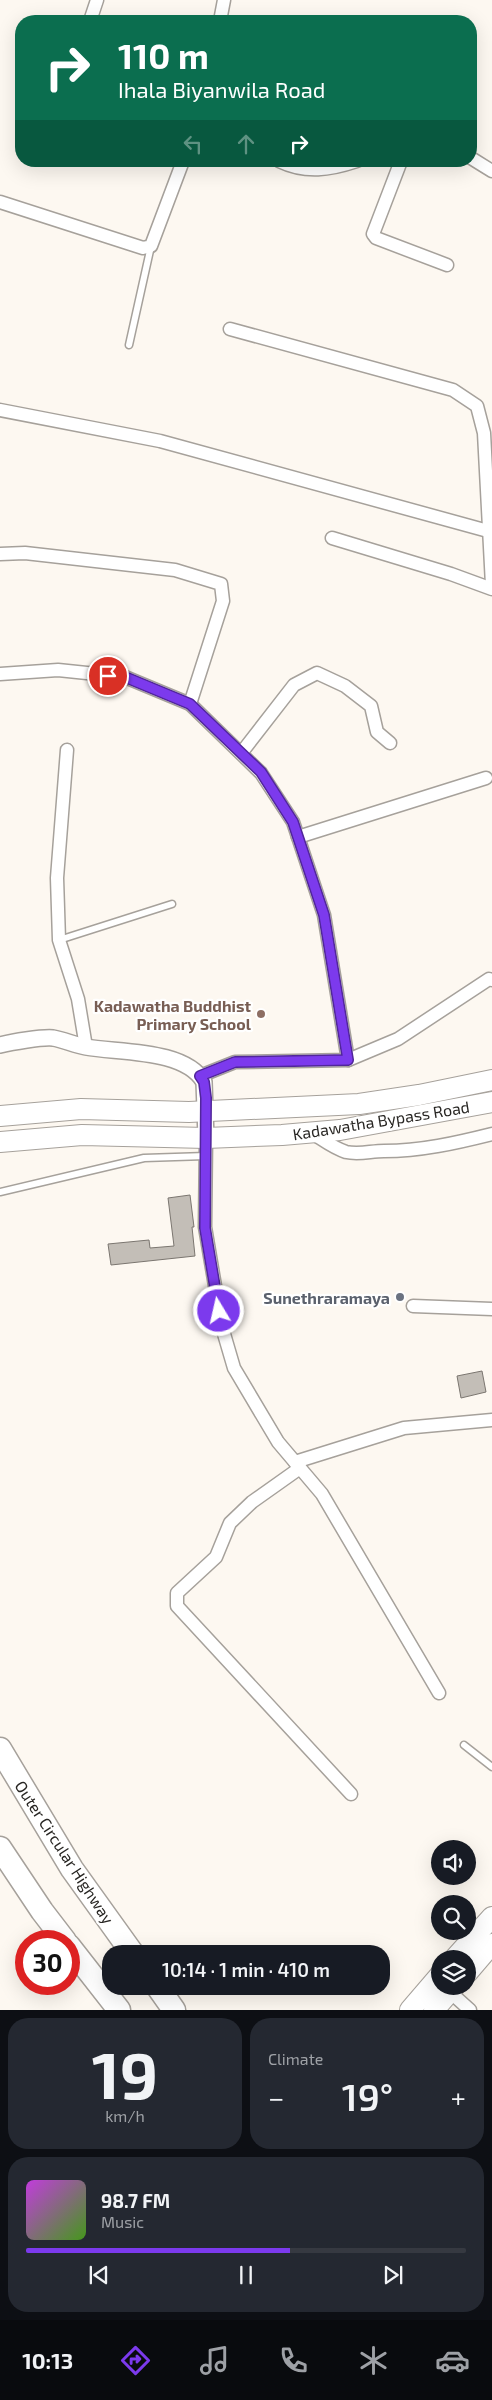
<!DOCTYPE html>
<meta charset="utf-8">
<style>
body{margin:0;font-family:"Exo 2",sans-serif;background:#242831;color:#f1f3f6;height:100vh;display:flex;flex-direction:column;font-size:19px;white-space:nowrap}
*{box-sizing:border-box;margin:0}
p{font-size:16px;color:#9ea1a6}
.icon{flex:none;width:28px;height:28px;fill:none;stroke:currentColor;stroke-width:2;stroke-linecap:round;stroke-linejoin:round}
.map{position:relative;height:2010px;overflow:hidden}
.details{display:flex;flex-direction:column;gap:8px;padding:8px;background:#0d0f14;flex:1}
.details>*{flex:none}
.top-card{position:absolute;left:15px;top:15px;width:462px;height:152px;border-radius:20px;box-shadow:0 5px 20px #0002;background:#0b6e4f;color:#fff;overflow:hidden}
.fabs{position:absolute;left:431px;top:1840px;display:grid;gap:10px}
.fabs a{display:grid;place-items:center;width:45px;height:45px;border-radius:50%;background:#171b24;box-shadow:0 5px 20px #0002;font-size:25px}
.speed{position:absolute;left:15px;top:1930px;display:flex;gap:10px;font-size:25px;font-weight:700;text-align:center}
.speed>*{display:grid;place-content:center;width:65px;height:65px;border-radius:50%;background:#171b24;box-shadow:0 5px 20px #0002;line-height:1}
.speed .limit{border:8px solid #d22;background:#fff;color:#111}
.pin{position:absolute;display:grid;place-items:center;width:42px;height:42px;color:#fff;margin:-21px;border:2px solid #fff;border-radius:50%;box-shadow:0 1px 5px #0007}
.me{position:absolute;width:55px;margin:-28px;rotate:351deg;stroke-linejoin:round;filter:drop-shadow(0 0 4px #0008)}
.turn{display:flex;align-items:center;gap:18px;height:105px;padding:0 20px;font-size:22px}
.turn .icon{width:65px;height:65px;stroke-width:2.5}
.turn b{display:block;font-size:35px;line-height:42px}
.lanes{display:flex;align-items:center;height:48px;padding:0 20px;background:#0003;justify-content:center;gap:25px;direction:ltr}
.lanes .off{opacity:.35}
.big{font-size:38px;font-weight:600;line-height:1.1}
.details .widget{flex:1;display:flex;flex-direction:column;justify-content:center;gap:8px;min-width:0;padding:0 18px;border-radius:20px;background:#242831}
.details .dial{align-items:center;gap:0}
.dial b{font-size:65px;line-height:1}
.song{display:flex;align-items:center;gap:15px}
.cover{width:60px;height:60px;border-radius:8px;background:linear-gradient(135deg,hsl(290 70% 55%),hsl(100 70% 35%))}
.played{height:5px;border-radius:2px;background:linear-gradient(90deg,#7c3aed 60%,#363941 60%)}
.keys{display:flex;justify-content:space-around;direction:ltr}
.heat{display:flex;justify-content:space-between;align-items:center;font-size:28px;direction:ltr}
.details .tiles{flex:1;display:grid;gap:8px;grid-template-columns:1fr 1fr}
.widget:last-child{grid-column:span 2}
.trip{position:absolute;left:102px;top:1945px;width:288px;height:50px;border-radius:20px;background:#171b24;box-shadow:0 5px 20px #0002;font-weight:600;line-height:50px;text-align:center}
.dock{display:flex;height:80px;justify-content:space-around;align-items:center;background:#090b0e;color:#9ea1a6}
.dock .icon{width:35px;height:35px}
.dock .active{color:#7c3aed}
.dock b{font-size:22px;color:#f1f3f6}
.map>svg:first-child{display:block}
.building{fill:#c3beb7;stroke:#7b7670}
.lines{fill:none;stroke-linecap:round;stroke-linejoin:round}
.service-casing{stroke:#a6a19b;stroke-width:9}
.minor-casing{stroke:#a6a19b;stroke-width:15}
.tertiary-casing{stroke:#a6a19b;stroke-width:18}
.primary-casing{stroke:#a6a19b;stroke-width:22}
.trunk-casing{stroke:#a6a19b;stroke-width:22}
.motorway-casing{stroke:#a6a19b;stroke-width:25}
.service{stroke:#fff;stroke-width:6}
.minor{stroke:#fff;stroke-width:12}
.tertiary{stroke:#fff;stroke-width:15}
.primary{stroke:#fff;stroke-width:20}
.trunk{stroke:#fff;stroke-width:20}
.motorway{stroke:#fff;stroke-width:22}
.route-casing{stroke:#51269a;stroke-width:12}
.route{stroke:#7c3aed;stroke-width:9}
.education-dot{fill:#8d6e63;stroke:#fff;stroke-width:2}
.worship-dot{fill:#6b7280;stroke:#fff;stroke-width:2}
.labels{text-anchor:middle;dominant-baseline:central;stroke-width:4.5;stroke-linejoin:round;paint-order:stroke}
.education-label{font-size:16px;font-weight:bold;fill:#785e54;stroke:#fff;text-anchor:end}
.street-label{font-size:16px;fill:#282623;stroke:#fff}
.worship-label{font-size:16px;font-weight:bold;fill:#5b616d;stroke:#fff;text-anchor:end}
</style>
<div class="map">
<svg width="492" height="2010" viewBox="0 0 492 2010">
<rect width="100%" height="100%" fill="#fdf8f1"/>
<g class="building">
<polygon points="190,1195 194,1227 192,1227 195,1256 111,1265 108,1244 149,1240 150,1248 174,1246 168,1198"/>
<polygon points="482,1371 486,1392 461,1398 457,1376"/>
</g>
<g class="lines">
<g class="service-casing">
<g id="service">
<polyline points="129,345 151,246"/>
<polyline points="59,940 172,904"/>
<polyline points="0,1192 144,1158 206,1156"/>
<polyline points="464,1745 492,1767"/>
</g>
</g>
<g class="minor-casing">
<g id="minor">
<polyline points="90,21 97,0"/>
<polyline points="220,21 224,0"/>
<polyline points="471,158 492,171"/>
<path d="M 279,161 C 306,174 330,170 357,161"/>
<polyline points="401,161 373,234 376,238 447,265"/>
<polyline points="0,202 143,248 151,246 183,161"/>
<polyline points="230,329 453,390 477,406 484,433 492,585"/>
<polyline points="0,410 160,441 488,531"/>
<polyline points="332,538 451,574 492,589"/>
<polyline points="0,554 25,553 175,570 221,584 223,601 190,704"/>
<polyline points="0,674 58,670 125,677 190,704 261,773 293,822 324,915 348,1060"/>
<polyline points="67,750 57,878 59,940 78,999 86,1047"/>
<polyline points="242,752 294,685 317,673 345,686 371,706 377,732 390,743"/>
<polyline points="298,837 486,778"/>
<polyline points="200,1076 235,1062 348,1060 398,1039 489,979 492,980"/>
<path d="M 312,1133 C 322,1139 333,1148 346,1152 C 359,1155 371,1151 384,1151 C 421,1151 456,1143 492,1134"/>
<polyline points="206,1138 205,1227 222,1327 234,1368 278,1442 322,1494 439,1693"/>
<polyline points="413,1306 492,1309"/>
<polyline points="295,1462 404,1428 492,1420"/>
<polyline points="300,1468 252,1502 230,1523 216,1557 177,1593 177,1606 351,1794"/>
<polyline points="450,1992 470,2010"/>
</g>
</g>
<g class="tertiary-casing">
<path id="tertiary" d="M 0,1045 C 12,1042 41,1037 53,1038 C 64,1040 75,1045 86,1047 C 119,1053 185,1049 204,1082 L 206,1138"/>
</g>
<g class="primary-casing">
<g id="primary">
<polyline points="0,1116 81,1109 189,1112 359,1104 419,1095 492,1080"/>
<polyline points="0,1142 82,1135 206,1138 282,1135 340,1130 492,1102"/>
</g>
</g>
<g class="trunk-casing">
<g id="trunk">
<polyline points="454,1959 492,1917"/>
<polyline points="468,1972 492,1944"/>
<polyline points="410,2010 440,1975"/>
<polyline points="434,2010 455,1986"/>
</g>
</g>
<g class="motorway-casing">
<g id="motorway">
<polyline points="0,1749 72,1869 133,1954"/>
<polyline points="0,1848 42,1911 65,1941"/>
<polyline points="69,1946 119,2010"/>
<polyline points="157,1986 174,2010"/>
</g>
</g>
<use href="#service" class="service"/>
<use href="#minor" class="minor"/>
<use href="#tertiary" class="tertiary"/>
<use href="#primary" class="primary"/>
<use href="#trunk" class="trunk"/>
<use href="#motorway" class="motorway"/>
</g>
<g class="lines">
<g class="route-casing">
<polyline id="route" points="108,676 125,677 190,704 261,772 293,822 324,915 348,1060 235,1062 200,1076 204,1082 206,1098 205,1228 219,1311"/>
</g>
<use href="#route" class="route"/>
</g>
<circle class="education-dot" cx="261" cy="1014" r="5"/>
<circle class="worship-dot" cx="400" cy="1297" r="5"/>
<g class="labels">
<g class="education-label">
<text x="251" y="1005">Kadawatha Buddhist<tspan x="251" dy="18">Primary School</tspan></text>
</g>
<g class="street-label">
<text transform="translate(381 1120) rotate(-9)">Kadawatha Bypass Road</text>
<text transform="translate(65 1852) rotate(57)">Outer Circular Highway</text>
</g>
<g class="worship-label">
<text x="390" y="1297">Sunethraramaya</text>
</g>
</g>
</svg>
<div class="fabs">
<a><svg class="icon" aria-label="sound" viewBox="0 0 24 24"><path d="M4 9h4l5-4v14l-5-4H4zM17 9q2 3 0 6"/></svg></a>
<a><svg class="icon" aria-label="search" viewBox="0 0 24 24"><circle cx="10" cy="10" r="6"/><path d="M15 15l6 6"/></svg></a>
<a><svg class="icon" aria-label="layers" viewBox="0 0 24 24"><path d="M12 4l9 5-9 5-9-5zM3 14l9 5 9-5"/></svg></a>
</div>
<div class="speed"><div class="limit">30</div></div>
<div class="pin" style="left:108px;top:676px;background:#d93025"><svg class="icon" aria-label="arrive" viewBox="0 0 24 24"><path d="M6 21V4h12l-3 4 3 4H6"/></svg></div>
<svg class="me" style="left:219px;top:1311px" viewBox="-20 -20 40 40"><circle r="17" fill="#7c3aed" stroke="#fff" stroke-width="3"/><path d="M0-11L8 9 0 5-8 9z" fill="#fff"/></svg>
<div class="trip">10:14 · 1 min · 410 m</div>
<div class="top-card">
<div class="turn"><svg class="icon" aria-label="right" viewBox="0 0 24 24"><path d="M7 20v-9h11M14 6l5 5-5 5"/></svg><div><b>110 m</b>Ihala Biyanwila Road</div></div>
<div class="lanes"><svg class="icon off" aria-label="left" viewBox="0 0 24 24"><path d="M17 20v-9H6M10 6l-5 5 5 5"/></svg><svg class="icon off" aria-label="ahead" viewBox="0 0 24 24"><path d="M12 20V5M6 11l6-6 6 6"/></svg><svg class="icon" aria-label="right" viewBox="0 0 24 24"><path d="M7 20v-9h11M14 6l5 5-5 5"/></svg></div>
</div>
</div>
<section class="details">
<div class="tiles">
<div class="widget dial"><b>19</b><p>km/h</p></div>
<div class="widget"><p>Climate</p>
<div class="heat"><a>−</a><b class="big">19°</b><a>+</a></div>
</div>
<div class="widget">
<div class="song"><i class="cover"></i><div><b>98.7 FM</b><p>Music</p></div></div>
<div class="played"></div>
<div class="keys"><svg class="icon" aria-label="previous" viewBox="0 0 24 24"><path d="M18 5L8 12l10 7zM5 5v14"/></svg><svg class="icon" aria-label="pause" viewBox="0 0 24 24"><path d="M8 5v14M16 5v14"/></svg><svg class="icon" aria-label="next" viewBox="0 0 24 24"><path d="M6 5l10 7-10 7zM19 5v14"/></svg></div>
</div>
</div>
</section>
<nav class="dock">
<b>10:13</b>
<svg class="icon active" aria-label="directions" viewBox="0 0 24 24"><path d="M12 3l9 9-9 9-9-9zM9 14v-3h6M13 9l2 2-2 2"/></svg>
<svg class="icon" aria-label="music" viewBox="0 0 24 24"><path d="M9 18V5l10-2v13"/><circle cx="6" cy="18" r="3"/><circle cx="16" cy="16" r="3"/></svg>
<svg class="icon" aria-label="phone" viewBox="0 0 24 24"><path d="M5 4h4l2 5-3 2q2 4 5 5l2-3 5 2v4C11 20 4 13 5 4z"/></svg>
<svg class="icon" aria-label="climate" viewBox="0 0 24 24"><path d="M12 3v18M4 7l16 10M4 17L20 7"/></svg>
<svg class="icon" aria-label="car" viewBox="0 0 24 24"><path d="M5 17H2v-5l4-1 3-4h7l3 4 3 1v5h-3M9 17h6M6 11h13"/><circle cx="7" cy="17" r="2"/><circle cx="17" cy="17" r="2"/></svg>
</nav>
